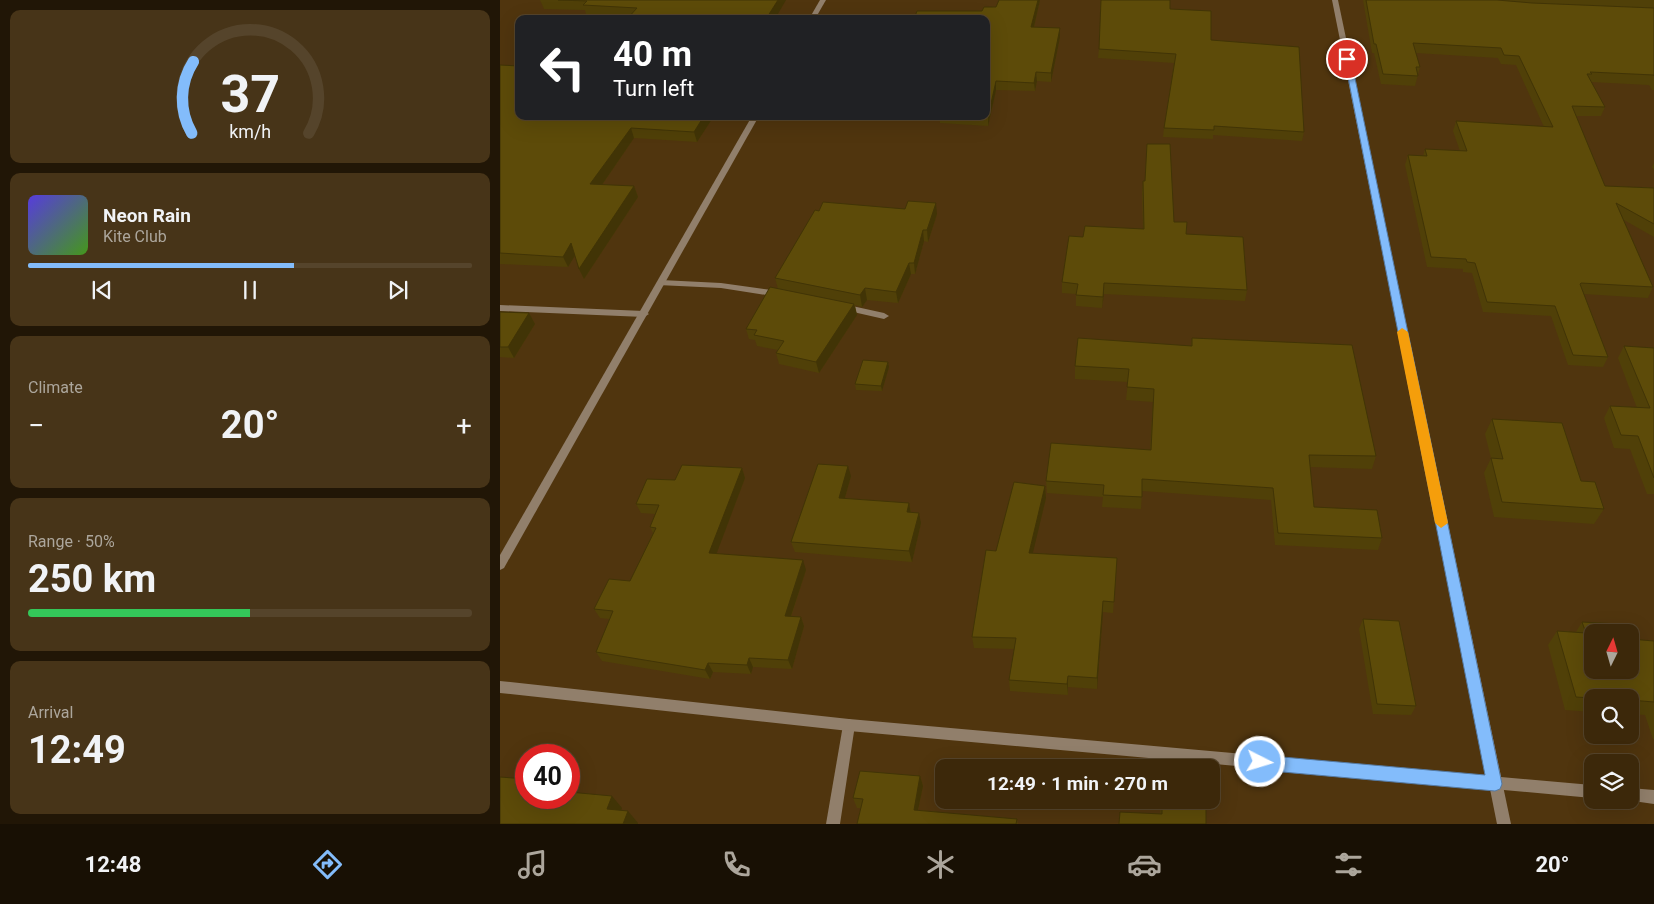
<!DOCTYPE html>
<meta charset="utf-8">
<style>
body{margin:0;font-family:Roboto,sans-serif;background:#473418;color:#f1f3f6;height:100vh;display:flex;flex-direction:column;font-size:19px;white-space:nowrap}
*{box-sizing:border-box;margin:0}
p{font-size:16px;color:#aca69c}
.icon{flex:none;width:28px;height:28px;fill:none;stroke:currentColor;stroke-width:2;stroke-linecap:round;stroke-linejoin:round}
.map{position:relative;flex:1;overflow:hidden}
.details{display:flex;flex-direction:column;gap:10px;padding:10px;background:#211606;width:500px}
.details>*{flex:none}
.banner{position:absolute;left:15px;top:15px;width:475px;height:105px;border-radius:10px;box-shadow:0 5px 20px #0002,0 0 0 1px #55442b;background:#202124;color:#fff;overflow:hidden}
.needle{width:32px;rotate:5deg}
.tools{position:absolute;left:1084px;top:624px;display:grid;gap:10px}
.tools a{display:grid;place-items:center;width:55px;height:55px;border-radius:10px;background:#3c280a;box-shadow:0 5px 20px #0002,0 0 0 1px #55442b;font-size:25px}
.speed{position:absolute;left:15px;top:744px;display:flex;gap:10px;font-size:25px;font-weight:700;text-align:center}
.speed>*{display:grid;place-content:center;width:65px;height:65px;border-radius:50%;background:#3c280a;box-shadow:0 5px 20px #0002,0 0 0 1px #55442b;line-height:1}
.speed .limit{border:8px solid #d22;background:#fff;color:#111}
.pin{position:absolute;display:grid;place-items:center;width:42px;height:42px;color:#fff;margin:-21px;border:2px solid #fff;border-radius:50%;box-shadow:0 1px 5px #0007}
.me{position:absolute;width:55px;margin:-28px;rotate:95deg;stroke-linejoin:round;filter:drop-shadow(0 0 4px #0008)}
.turn{display:flex;align-items:center;gap:18px;height:105px;padding:0 15px;font-size:22px}
.turn .icon{width:65px;height:65px;stroke-width:2.5}
.turn b{display:block;font-size:35px;line-height:42px}
.big{font-size:38px;font-weight:700;line-height:1.1}
.details .widget{flex:1;display:flex;flex-direction:column;justify-content:center;gap:8px;min-width:0;padding:0 18px;border-radius:10px;background:#473418}
.details .dial{align-items:center;gap:0}
.dial svg{height:130px;overflow:visible;fill:none;stroke:#55442b;stroke-width:7;stroke-linecap:round;text-anchor:middle}
.dial text{fill:#f1f3f6;stroke:none}
.song{display:flex;align-items:center;gap:15px}
.cover{width:60px;height:60px;border-radius:8px;background:linear-gradient(135deg,hsl(250 70% 55%),hsl(100 70% 35%))}
.played{height:5px;border-radius:2px;background:linear-gradient(90deg,#83bcfb 60%,#55442b 60%)}
.keys{display:flex;justify-content:space-around;direction:ltr}
.heat{display:flex;justify-content:space-between;align-items:center;font-size:28px;direction:ltr}
.charge{height:8px;border-radius:4px;background:linear-gradient(90deg,#34c759 50%,#55442b 0)}
.trip{position:absolute;left:435px;top:759px;width:285px;height:50px;border-radius:10px;background:#3c280a;box-shadow:0 5px 20px #0002,0 0 0 1px #55442b;font-weight:700;line-height:50px;text-align:center}
.menu{display:flex;height:80px;justify-content:space-around;align-items:center;background:#181004;color:#aca69c}
.menu .icon{width:35px;height:35px}
.menu .on{color:#83bcfb}
.menu b{font-size:22px;color:#f1f3f6}
main{display:flex;flex:1;min-height:0}
.map>svg:first-child{display:block}
.lines{fill:none;stroke-linecap:round;stroke-linejoin:round}
.service{fill:#917f6b;fill-rule:evenodd}
.minor{fill:#917f6b;fill-rule:evenodd}
.tertiary{fill:#917f6b;fill-rule:evenodd}
.wall{fill:#504008}
.shaded-wall{fill:#413406}
.building{fill:#5d4b09;stroke:#413406}
.route{fill:#83bcfb;stroke:#557aa3}
.slow{fill:#f59e0b}
</style>
<main>
<section class="details">
<div class="widget dial"><svg viewBox="0 0 100 80">
<path d="M14 69A42 42 0 1 1 86 69"/>
<path d="M14 69A42 42 0 0 1 15 25" stroke="#83bcfb"/>
<text x="50" y="56" font-size="32" font-weight="700">37</text>
<text x="50" y="72" font-size="11">km/h</text>
</svg></div>
<div class="widget">
<div class="song"><i class="cover"></i><div><b>Neon Rain</b><p>Kite Club</p></div></div>
<div class="played"></div>
<div class="keys"><svg class="icon" aria-label="previous" viewBox="0 0 24 24"><path d="M18 5L8 12l10 7zM5 5v14"/></svg><svg class="icon" aria-label="pause" viewBox="0 0 24 24"><path d="M8 5v14M16 5v14"/></svg><svg class="icon" aria-label="next" viewBox="0 0 24 24"><path d="M6 5l10 7-10 7zM19 5v14"/></svg></div>
</div>
<div class="widget"><p>Climate</p>
<div class="heat"><a>−</a><b class="big">20°</b><a>+</a></div>
</div>
<div class="widget"><p>Range · 50%</p><b class="big">250 km</b><div class="charge"></div></div>
<div class="widget"><p>Arrival</p><b class="big">12:49</b></div>
</section>
<div class="map">
<svg width="1154" height="824" viewBox="0 0 1154 824">
<rect width="100%" height="100%" fill="#50350e"/>
<g class="lines">
<g class="service">
<polygon points="161,280 221,283 279,291 283,294 279,297 221,288 158,285 157,283"/>
<polygon points="343,304 384,313 389,316 384,319 340,309 338,307"/>
<polygon points="0,305 144,311 149,314 144,317 0,311"/>
</g>
<g class="minor">
<polygon points="320,0 326,0 315,19 309,19"/>
<polygon points="832,0 838,0 1011,824 997,824"/>
<polygon points="252,116 259,116 4,568 0,570 0,555"/>
<polygon points="349,719 354,721 355,725 340,824 326,824 343,725 344,721"/>
</g>
<g class="tertiary">
<polygon points="0,681 349,719 1092,785 1092,798 349,731 0,693"/>
<polygon points="1130,788 1154,790 1154,804 1126,800 1130,800"/>
</g>
</g>
<g class="wall">
<polygon points="40,0 286,0 129,17 86,14 85,10 44,9"/>
<polygon points="540,0 534,27 560,28 560,37 551,82 537,81 535,91 496,90 488,126 440,123 439,116 486,116 482,11 496,7"/>
<polygon points="863,0 1154,0 1154,90 1152,90 1149,85 1091,82 1105,107 1101,116 1076,116 1105,186 1154,188 1154,237 1124,220 1153,287 1148,298 1084,294 1108,357 1103,367 1068,365 1051,316 983,312 972,273 963,272 963,269 927,267 905,165 908,155 923,156 925,149 960,151 953,131 956,121 1044,127 1016,65 1001,64 998,58 916,53 920,67 915,86 881,84 874,53 872,53"/>
<polygon points="670,9 711,40 804,132 802,141 713,135 713,139 663,137 664,128 674,63 598,58 599,49"/>
<polygon points="0,65 19,116 214,116 197,142 134,138 102,185 134,186 138,197 84,279 75,256 68,267 0,264"/>
<polygon points="1154,163 1154,170 1152,167"/>
<polygon points="643,181 674,222 686,234 747,290 745,301 604,294 602,308 576,306 576,294 562,293 562,282 583,237 643,229 642,192"/>
<polygon points="437,214 428,242 424,241 415,274 411,274 398,303 367,300 362,307 355,305 357,315 319,373 279,364 276,353 278,350 257,346 255,340 249,339 246,329 278,289 275,278"/>
<polygon points="0,312 29,313 35,324 14,358 0,357"/>
<polygon points="692,338 876,456 872,469 810,467 814,507 882,538 878,550 775,545 771,500 642,491 641,509 602,507 603,497 547,493 546,481 650,450 653,402 626,400 628,382 575,379 575,366 691,346"/>
<polygon points="1124,346 1154,348 1154,494 1147,494 1130,449 1114,448 1104,418 1110,406 1137,408 1118,358"/>
<polygon points="388,362 389,367 382,391 356,390 355,384"/>
<polygon points="992,419 1081,481 1104,509 1094,524 994,517 984,473 991,458 985,434"/>
<polygon points="242,468 245,478 216,554 306,570 291,617 301,617 304,626 292,669 253,667 251,674 213,672 210,679 102,661 96,652 110,619 100,618 94,609 130,581 153,533 150,527 155,514 141,513 136,504 175,480"/>
<polygon points="351,476 345,498 409,503 411,512 421,523 412,562 295,552 291,542"/>
<polygon points="545,486 546,498 532,553 617,558 613,613 603,612 597,689 568,687 568,695 510,691 509,680 514,649 474,648 472,637 496,551"/>
<polygon points="863,619 916,706 911,715 873,714 859,629"/>
<polygon points="1082,622 1120,624 1092,670 1154,641 1154,739 1153,739 1145,715 1130,714 1130,698 1092,698 1092,712 1065,710 1048,645 1057,631 1076,632"/>
<polygon points="420,776 423,786 418,810 517,819 518,824 357,824 361,808 357,808 353,798"/>
<polygon points="661,800 706,800 706,824 619,824 620,812 660,814"/>
</g>
<g class="shaded-wall">
<polygon points="278,0 286,0 275,19 266,19"/>
<polygon points="538,0 540,0 532,35 531,27"/>
<polygon points="560,28 560,37 551,82 551,73"/>
<polygon points="536,72 537,81 535,91 534,83"/>
<polygon points="496,81 496,90 488,126 488,117"/>
<polygon points="204,116 214,116 197,142 194,132"/>
<polygon points="131,128 134,138 95,195 90,184"/>
<polygon points="134,186 138,197 84,279 79,269"/>
<polygon points="436,203 437,214 428,242 427,230"/>
<polygon points="423,230 424,241 415,274 414,263"/>
<polygon points="71,243 76,254 68,267 63,257"/>
<polygon points="409,263 411,274 398,303 396,292"/>
<polygon points="604,283 604,294 602,308 603,297"/>
<polygon points="365,288 367,300 362,307 360,295"/>
<polygon points="354,304 357,315 319,373 316,362"/>
<polygon points="29,313 35,324 14,358 8,347"/>
<polygon points="388,362 389,367 382,391 381,386"/>
<polygon points="348,466 351,476 342,508 339,498"/>
<polygon points="242,468 245,478 213,563 209,553"/>
<polygon points="545,486 546,498 530,565 529,553"/>
<polygon points="409,503 411,514 407,512"/>
<polygon points="419,513 421,523 412,562 409,551"/>
<polygon points="303,560 306,570 288,625 285,616"/>
<polygon points="603,601 603,612 597,689 597,678"/>
<polygon points="301,617 304,626 292,669 288,660"/>
<polygon points="249,658 253,667 251,674 247,665"/>
<polygon points="208,663 213,672 210,679 205,670"/>
<polygon points="568,676 568,695 567,684"/>
<polygon points="420,776 423,786 416,819 414,810"/>
<polygon points="112,796 122,808 117,822 107,809"/>
<polygon points="128,811 138,823 138,824 123,824"/>
</g>
<g class="building">
<polygon points="58,0 278,0 266,19 127,19 137,8 83,5 87,1"/>
<polygon points="499,0 538,0 531,27 560,28 551,73 536,72 534,83 496,81 488,117 474,116 486,116 486,19 414,19 417,11 482,11 484,7 496,7"/>
<polygon points="601,0 670,0 670,9 711,11 711,40 799,47 804,132 714,126 714,130 664,128 676,54 599,49"/>
<polygon points="866,0 997,0 1032,3 1154,8 1154,76 1154,75 1090,72 1092,74 1087,74 1105,107 1072,106 1105,186 1154,188 1154,224 1116,203 1153,287 1081,283 1080,284 1108,357 1073,355 1055,306 987,302 975,263 967,262 966,259 931,257 908,155 927,156 925,149 967,151 956,121 1053,127 1019,56 1004,55 1001,48 913,43 920,67 916,67 918,76 883,74 876,44 874,44"/>
<polygon points="0,65 19,66 19,116 204,116 194,132 131,128 90,184 134,186 79,269 71,243 63,257 0,253"/>
<polygon points="647,144 670,144 674,222 687,222 686,234 743,237 747,290 604,283 603,297 576,295 578,284 562,282 569,236 583,237 585,226 644,229 643,181 645,181"/>
<polygon points="408,201 436,203 427,230 423,230 414,263 409,263 396,292 365,288 360,295 275,278 315,210 319,211 323,202 405,209"/>
<polygon points="270,287 354,304 316,362 276,353 284,341 254,335 257,330 246,329"/>
<polygon points="0,312 29,313 8,347 0,347"/>
<polygon points="578,338 692,346 692,338 852,345 876,456 809,455 814,507 877,510 882,538 778,533 773,488 642,479 642,497 603,495 604,485 546,481 551,443 651,450 654,389 627,387 629,369 575,366"/>
<polygon points="1124,346 1154,348 1154,478 1138,436 1121,435 1110,406 1150,408"/>
<polygon points="363,360 388,362 381,386 355,384"/>
<polygon points="992,419 1062,423 1081,481 1095,482 1104,509 1002,502 991,458 1003,459"/>
<polygon points="318,464 348,466 339,498 409,503 407,512 419,513 409,551 291,542"/>
<polygon points="182,465 242,468 209,553 303,560 285,616 301,617 288,660 249,658 247,665 208,663 205,670 96,652 113,611 94,609 109,579 130,581 156,528 150,527 159,505 136,504 147,479 175,480"/>
<polygon points="514,482 545,486 529,553 617,558 614,602 603,601 597,678 568,676 567,684 509,680 516,638 472,637 486,550 496,551"/>
<polygon points="863,619 899,621 916,706 877,704"/>
<polygon points="1082,622 1120,624 1123,632 1092,632 1092,670 1130,670 1130,639 1154,641 1154,702 1130,700 1130,698 1092,698 1076,697 1057,631 1086,633"/>
<polygon points="360,771 420,776 414,810 517,819 516,824 357,824 363,799 353,798"/>
<polygon points="0,777 26,779 26,783 24,788 26,788 26,798 69,798 69,792 112,796 107,809 128,811 123,824 0,824"/>
<polygon points="662,800 706,800 706,824 619,824 620,812 662,814"/>
</g>
<polygon class="route" points="844,57 851,59 1002,784 1000,789 995,791 760,770 754,767 752,762 754,757 760,755 985,775"/>
<polygon class="slow" points="902,328 908,332 948,523 941,528 935,523 897,332"/>
</svg>
<div class="tools">
<a><svg class="needle" viewBox="-14 -14 28 28"><path d="M0-13l5 13h-10z" fill="#e53935"/><path d="M0 13l5-13h-10z" fill="#aca69c"/></svg></a>
<a><svg class="icon" aria-label="search" viewBox="0 0 24 24"><circle cx="10" cy="10" r="6"/><path d="M15 15l6 6"/></svg></a>
<a><svg class="icon" aria-label="layers" viewBox="0 0 24 24"><path d="M12 4l9 5-9 5-9-5zM3 14l9 5 9-5"/></svg></a>
</div>
<div class="speed"><div class="limit">40</div></div>
<div class="pin" style="left:847px;top:59px;background:#d93025"><svg class="icon" aria-label="arrive" viewBox="0 0 24 24"><path d="M6 21V4h12l-3 4 3 4H6"/></svg></div>
<svg class="me" style="left:760px;top:762px" viewBox="-20 -20 40 40"><circle r="17" fill="#83bcfb" stroke="#fff" stroke-width="3"/><path d="M0-11L8 9 0 5-8 9z" fill="#fff"/></svg>
<div class="trip">12:49 · 1 min · 270 m</div>
<div class="banner">
<div class="turn"><svg class="icon" aria-label="left" viewBox="0 0 24 24"><path d="M17 20v-9H6M10 6l-5 5 5 5"/></svg><div><b>40 m</b>Turn left</div></div>
</div>
</div>
</main>
<nav class="menu">
<b>12:48</b>
<svg class="icon on" aria-label="directions" viewBox="0 0 24 24"><path d="M12 3l9 9-9 9-9-9zM9 14v-3h6M13 9l2 2-2 2"/></svg>
<svg class="icon" aria-label="music" viewBox="0 0 24 24"><path d="M9 18V5l10-2v13"/><circle cx="6" cy="18" r="3"/><circle cx="16" cy="16" r="3"/></svg>
<svg class="icon" aria-label="phone" viewBox="0 0 24 24"><path d="M5 4h4l2 5-3 2q2 4 5 5l2-3 5 2v4C11 20 4 13 5 4z"/></svg>
<svg class="icon" aria-label="climate" viewBox="0 0 24 24"><path d="M12 3v18M4 7l16 10M4 17L20 7"/></svg>
<svg class="icon" aria-label="car" viewBox="0 0 24 24"><path d="M5 17H2v-5l4-1 3-4h7l3 4 3 1v5h-3M9 17h6M6 11h13"/><circle cx="7" cy="17" r="2"/><circle cx="17" cy="17" r="2"/></svg>
<svg class="icon" aria-label="filters" viewBox="0 0 24 24"><path d="M4 7h16M4 17h16"/><circle cx="9" cy="7" r="2"/><circle cx="15" cy="17" r="2"/></svg>
<b>20°</b>
</nav>
